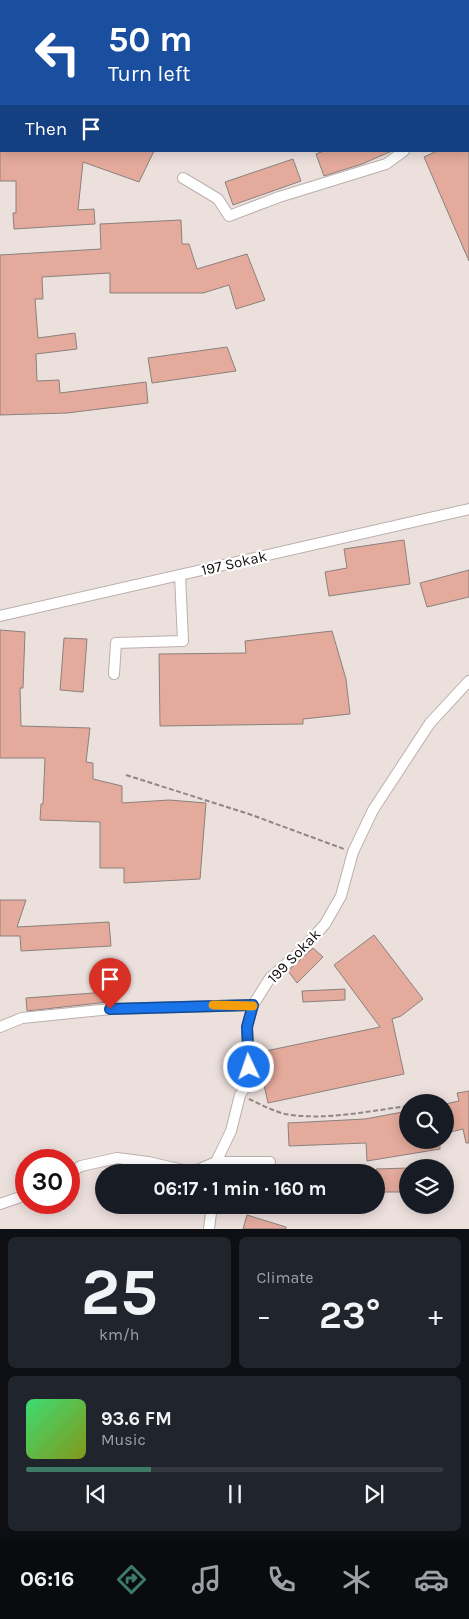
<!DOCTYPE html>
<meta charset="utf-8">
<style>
body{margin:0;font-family:Karla,sans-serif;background:#20242c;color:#f1f3f6;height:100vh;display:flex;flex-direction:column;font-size:19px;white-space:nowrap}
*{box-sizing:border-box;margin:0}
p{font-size:16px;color:#9ea1a6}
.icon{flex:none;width:28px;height:28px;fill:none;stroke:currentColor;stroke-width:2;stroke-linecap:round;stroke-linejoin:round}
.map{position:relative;height:1229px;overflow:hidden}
.drawer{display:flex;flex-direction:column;gap:8px;padding:8px;background:#0d0f14;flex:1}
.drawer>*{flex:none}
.guide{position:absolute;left:0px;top:0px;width:470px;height:152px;box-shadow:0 2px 12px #0003;background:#1a4fa0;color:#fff;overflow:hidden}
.buttons{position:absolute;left:399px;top:1094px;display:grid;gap:10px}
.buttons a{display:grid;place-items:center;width:55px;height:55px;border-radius:50%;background:#171b24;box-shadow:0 2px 12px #0003;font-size:25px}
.speed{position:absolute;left:15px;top:1149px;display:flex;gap:10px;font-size:25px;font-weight:700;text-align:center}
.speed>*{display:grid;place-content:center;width:65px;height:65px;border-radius:50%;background:#171b24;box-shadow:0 2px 12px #0003;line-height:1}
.speed .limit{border:8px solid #d22;background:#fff;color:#111}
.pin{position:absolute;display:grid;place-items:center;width:42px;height:42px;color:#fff;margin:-51px -21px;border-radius:50% 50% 50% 0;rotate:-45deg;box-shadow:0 0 5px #0007}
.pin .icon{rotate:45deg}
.me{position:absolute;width:55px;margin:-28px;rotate:357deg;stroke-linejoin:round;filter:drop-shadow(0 0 4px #0008)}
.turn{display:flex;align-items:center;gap:18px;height:105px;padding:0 25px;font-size:22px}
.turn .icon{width:65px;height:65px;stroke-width:2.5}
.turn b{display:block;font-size:35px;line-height:42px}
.then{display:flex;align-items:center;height:48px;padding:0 25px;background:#0003;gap:10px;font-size:19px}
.big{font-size:38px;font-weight:700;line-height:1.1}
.drawer .widget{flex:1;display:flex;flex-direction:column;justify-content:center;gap:8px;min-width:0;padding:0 18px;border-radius:8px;background:#20242c}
.drawer .dial{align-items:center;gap:0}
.dial b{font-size:65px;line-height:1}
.song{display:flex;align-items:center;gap:15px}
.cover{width:60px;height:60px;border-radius:8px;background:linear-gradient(135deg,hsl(140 70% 55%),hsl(70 70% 35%))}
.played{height:5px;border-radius:2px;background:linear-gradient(90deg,#3d7b67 30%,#363941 30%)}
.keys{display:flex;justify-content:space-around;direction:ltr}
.heat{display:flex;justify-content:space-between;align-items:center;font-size:28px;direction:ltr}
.drawer .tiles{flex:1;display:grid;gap:8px;grid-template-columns:1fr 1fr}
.widget:last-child{grid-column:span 2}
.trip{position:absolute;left:95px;top:1164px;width:290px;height:50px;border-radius:25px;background:#171b24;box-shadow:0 2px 12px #0003;font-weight:700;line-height:50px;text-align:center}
.tabs{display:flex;height:80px;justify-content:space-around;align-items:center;background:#090b0e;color:#9ea1a6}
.tabs .icon{width:35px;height:35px}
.tabs .current{color:#3d7b67}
.tabs b{font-size:22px;color:#f1f3f6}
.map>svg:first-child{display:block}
.building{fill:#e4aa9b;stroke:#8b817e}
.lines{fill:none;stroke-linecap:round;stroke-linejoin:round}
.minor-casing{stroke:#bbafac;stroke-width:12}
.path{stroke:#8e8684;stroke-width:2;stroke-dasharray:5 2.5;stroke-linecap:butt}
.minor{stroke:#fff;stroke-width:10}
.route-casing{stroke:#114b97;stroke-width:12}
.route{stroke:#1a73e8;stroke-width:9}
.slow{stroke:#f59e0b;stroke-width:9}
.labels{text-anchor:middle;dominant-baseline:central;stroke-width:4.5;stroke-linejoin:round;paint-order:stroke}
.street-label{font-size:15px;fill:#130f0e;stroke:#fff}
</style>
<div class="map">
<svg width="469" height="1229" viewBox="0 0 469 1229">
<rect width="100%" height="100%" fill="#ece0dd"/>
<g class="building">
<polygon points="0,151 154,151 139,182 83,162 78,210 94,209 95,224 14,229 13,213 16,213 16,181 0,181"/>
<polygon points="324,151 392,151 362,164 324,176 316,154"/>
<polygon points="437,151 469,151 469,261 424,157"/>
<polygon points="293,159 301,181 233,205 225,182"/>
<polygon points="181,220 182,244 189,244 197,269 247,254 265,300 236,309 229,285 203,293 110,293 110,273 42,277 43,299 35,299 38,338 75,333 77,349 36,354 37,381 59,380 60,393 146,382 148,403 67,413 0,415 0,255 101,249 100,224"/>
<polygon points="227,347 236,371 152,383 148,358"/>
<polygon points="404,540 410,584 329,596 325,572 347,568 344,549"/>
<polygon points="469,570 469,597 427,607 420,583"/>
<polygon points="0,630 25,632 23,688 20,688 21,726 90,728 86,762 93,763 93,779 122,786 122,803 169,800 206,803 200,879 124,883 124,868 100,868 100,822 40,820 41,804 43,804 45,758 0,758"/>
<polygon points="332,631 346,679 350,714 303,719 303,724 160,726 159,654 246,653 245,641"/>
<polygon points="64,638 87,639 83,692 60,690"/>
<polygon points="0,900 26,900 17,927 109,922 111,946 21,951 20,936 0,936"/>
<polygon points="374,935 423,999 401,1016 392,1019 404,1074 268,1103 263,1080 267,1080 261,1052 380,1027 334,965"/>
<polygon points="313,948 323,957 297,983 288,971"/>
<polygon points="345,989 345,1000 303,1002 302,991"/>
<polygon points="107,992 108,1002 27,1011 26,998"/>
<polygon points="469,1091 469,1143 466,1143 463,1129 450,1132 445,1104 459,1101 457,1093"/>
<polygon points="408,1111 408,1140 440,1140 440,1149 367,1161 366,1143 289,1146 288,1123 365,1119"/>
<polygon points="408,1168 408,1192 376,1192 376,1169"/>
<polygon points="247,1215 286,1227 286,1229 243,1229"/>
</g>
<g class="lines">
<g class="minor-casing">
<g id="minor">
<polyline points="183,178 218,199 229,216 279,197 386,164 404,151"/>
<polyline points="0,616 469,509"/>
<polyline points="114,674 116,643 183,641 180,575"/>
<polyline points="0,1027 22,1018 111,1009 253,1005"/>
<polyline points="215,1172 216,1162 231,1131 240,1095 250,1080 247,1027 253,1005 270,978 302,950 325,924 341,896 353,852 373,810 430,723 469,681"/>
<polyline points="69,1173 81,1166 117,1158 148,1162 192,1172 216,1162 270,1162"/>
<polyline points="0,1204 26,1195"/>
<polyline points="209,1229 212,1205"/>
</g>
</g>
<g class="path">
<polyline points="126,775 249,814 344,849"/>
<path d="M 249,1099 C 260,1104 273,1111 285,1114 C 325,1121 368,1111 408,1106"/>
</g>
<use href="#minor" class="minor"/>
</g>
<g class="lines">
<g class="route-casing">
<polyline id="route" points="110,1009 253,1005 247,1027 249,1067"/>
</g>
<use href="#route" class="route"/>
<polyline class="slow" points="213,1005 253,1006"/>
</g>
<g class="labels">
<g class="street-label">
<text transform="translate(234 563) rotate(-13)">197 Sokak</text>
<text transform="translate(294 956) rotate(-46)">199 Sokak</text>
</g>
</g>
</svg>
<div class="buttons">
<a><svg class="icon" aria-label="search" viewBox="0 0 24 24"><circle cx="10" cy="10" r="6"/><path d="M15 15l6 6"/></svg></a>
<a><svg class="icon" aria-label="layers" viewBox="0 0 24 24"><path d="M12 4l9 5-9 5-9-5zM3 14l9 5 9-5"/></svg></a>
</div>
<div class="speed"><div class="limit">30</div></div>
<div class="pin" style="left:110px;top:1009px;background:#d93025"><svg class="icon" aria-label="arrive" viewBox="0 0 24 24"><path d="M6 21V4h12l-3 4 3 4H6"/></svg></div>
<svg class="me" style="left:249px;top:1067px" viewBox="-20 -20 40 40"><circle r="17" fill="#1a73e8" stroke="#fff" stroke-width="3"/><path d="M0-11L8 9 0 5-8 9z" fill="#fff"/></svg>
<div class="trip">06:17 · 1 min · 160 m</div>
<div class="guide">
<div class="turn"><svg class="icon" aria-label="left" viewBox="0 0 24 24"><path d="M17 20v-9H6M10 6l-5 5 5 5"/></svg><div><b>50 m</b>Turn left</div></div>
<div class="then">Then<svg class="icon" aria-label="arrive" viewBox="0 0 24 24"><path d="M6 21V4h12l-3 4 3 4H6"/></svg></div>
</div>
</div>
<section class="drawer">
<div class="tiles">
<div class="widget dial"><b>25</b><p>km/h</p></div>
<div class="widget"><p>Climate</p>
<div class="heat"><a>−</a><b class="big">23°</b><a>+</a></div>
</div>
<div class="widget">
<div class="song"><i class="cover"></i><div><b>93.6 FM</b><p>Music</p></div></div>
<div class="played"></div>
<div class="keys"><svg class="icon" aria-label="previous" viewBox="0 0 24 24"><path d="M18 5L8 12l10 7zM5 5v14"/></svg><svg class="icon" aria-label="pause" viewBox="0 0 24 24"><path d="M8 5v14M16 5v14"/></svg><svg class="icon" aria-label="next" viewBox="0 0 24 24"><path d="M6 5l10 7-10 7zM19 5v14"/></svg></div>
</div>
</div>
</section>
<nav class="tabs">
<b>06:16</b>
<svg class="icon current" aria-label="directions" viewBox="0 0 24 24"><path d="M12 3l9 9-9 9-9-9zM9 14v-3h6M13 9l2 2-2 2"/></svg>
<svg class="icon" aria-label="music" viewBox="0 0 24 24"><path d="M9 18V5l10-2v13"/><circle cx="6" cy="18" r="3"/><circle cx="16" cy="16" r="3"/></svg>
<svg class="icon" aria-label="phone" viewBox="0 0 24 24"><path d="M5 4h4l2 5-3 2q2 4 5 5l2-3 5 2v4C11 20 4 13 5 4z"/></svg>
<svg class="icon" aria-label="climate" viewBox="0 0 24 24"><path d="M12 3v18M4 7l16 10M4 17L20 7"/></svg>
<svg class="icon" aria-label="car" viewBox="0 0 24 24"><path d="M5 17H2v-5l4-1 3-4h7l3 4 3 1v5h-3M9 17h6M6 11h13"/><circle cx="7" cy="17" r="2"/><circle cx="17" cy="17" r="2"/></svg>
</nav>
